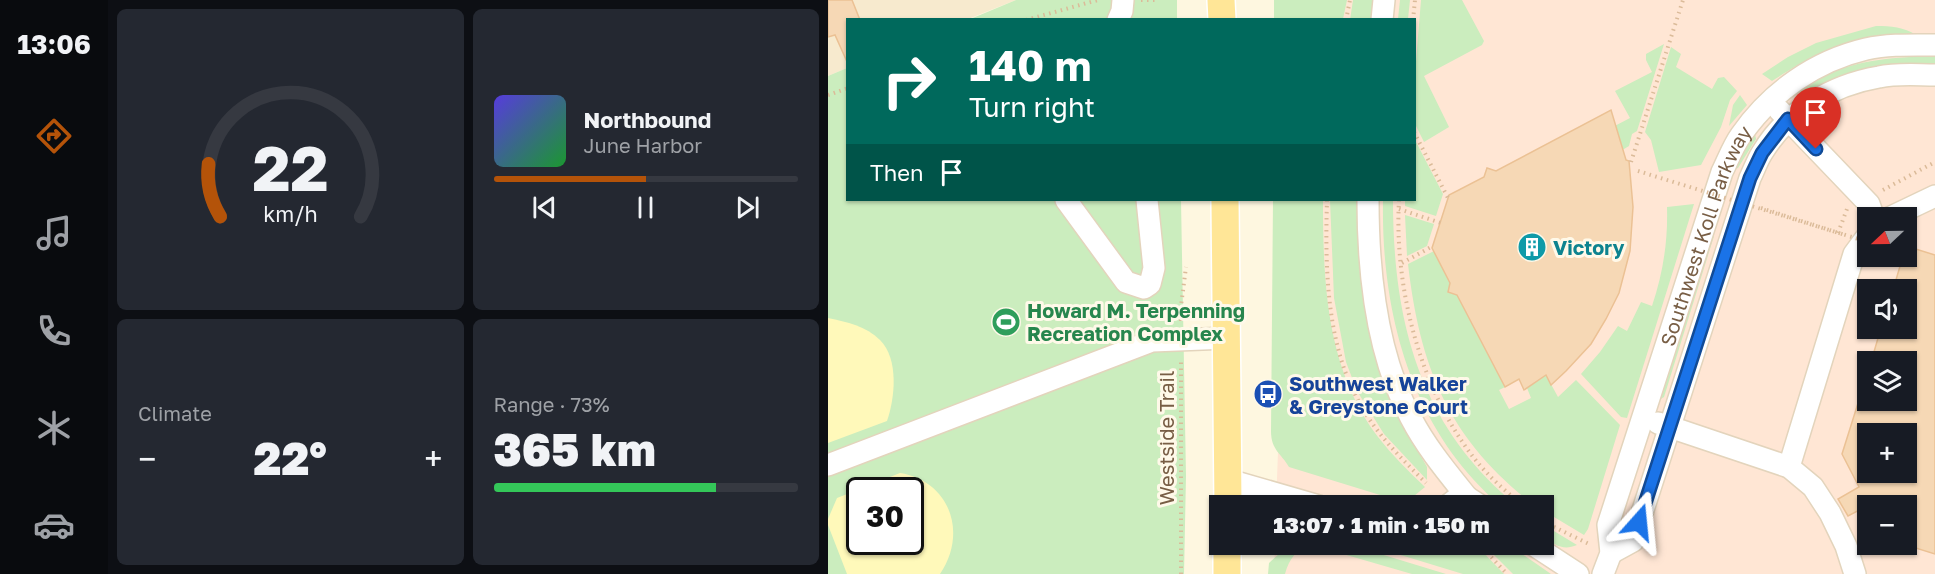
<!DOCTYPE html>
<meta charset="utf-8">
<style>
body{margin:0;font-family:"Golos Text",sans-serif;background:#242831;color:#f1f3f6;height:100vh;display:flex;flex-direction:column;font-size:22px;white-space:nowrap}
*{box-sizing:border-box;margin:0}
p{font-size:20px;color:#9ea1a6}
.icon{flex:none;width:33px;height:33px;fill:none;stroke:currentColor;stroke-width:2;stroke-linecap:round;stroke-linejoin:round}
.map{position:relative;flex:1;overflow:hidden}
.details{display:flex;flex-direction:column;gap:9px;padding:9px;background:#0d0f14;width:720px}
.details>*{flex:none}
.banner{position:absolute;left:18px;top:18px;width:570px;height:183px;border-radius:0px;box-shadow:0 2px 4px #0004;background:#00695c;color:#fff;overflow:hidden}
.needle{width:39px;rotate:248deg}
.fabs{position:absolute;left:1029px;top:207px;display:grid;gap:12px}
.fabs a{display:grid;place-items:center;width:60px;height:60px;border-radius:0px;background:#171b24;box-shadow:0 2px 4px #0004;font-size:30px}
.speed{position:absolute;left:18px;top:477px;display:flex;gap:12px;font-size:30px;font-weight:700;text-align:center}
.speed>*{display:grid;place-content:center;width:78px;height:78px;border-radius:50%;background:#171b24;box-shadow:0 2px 4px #0004;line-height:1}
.speed .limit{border:3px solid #111;border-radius:9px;background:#fff;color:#111}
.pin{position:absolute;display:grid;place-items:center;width:51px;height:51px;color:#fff;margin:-62px -26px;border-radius:50% 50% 50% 0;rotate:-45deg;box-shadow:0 0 6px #0007}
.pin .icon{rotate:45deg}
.me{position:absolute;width:66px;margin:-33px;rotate:18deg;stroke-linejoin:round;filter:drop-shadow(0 0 4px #0008)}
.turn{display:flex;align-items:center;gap:21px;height:126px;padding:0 24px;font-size:27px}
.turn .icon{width:78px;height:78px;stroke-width:2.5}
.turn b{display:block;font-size:42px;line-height:51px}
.then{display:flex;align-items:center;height:57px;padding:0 24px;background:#0003;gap:12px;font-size:22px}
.big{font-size:45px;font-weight:800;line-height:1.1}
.details .widget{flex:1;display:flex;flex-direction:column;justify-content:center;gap:9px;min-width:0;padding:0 21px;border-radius:9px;background:#242831}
.details .dial{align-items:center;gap:0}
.dial svg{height:156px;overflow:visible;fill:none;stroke:#363941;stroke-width:7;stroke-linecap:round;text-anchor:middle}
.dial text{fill:#f1f3f6;stroke:none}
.song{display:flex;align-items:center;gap:18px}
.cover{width:72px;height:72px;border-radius:9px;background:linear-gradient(135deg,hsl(250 70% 55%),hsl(130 70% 35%))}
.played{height:6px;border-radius:3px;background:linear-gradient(90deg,#b45309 50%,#363941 50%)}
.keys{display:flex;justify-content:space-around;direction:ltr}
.heat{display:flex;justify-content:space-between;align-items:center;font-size:33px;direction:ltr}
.charge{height:9px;border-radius:4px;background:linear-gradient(90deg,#34c759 73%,#363941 0)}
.details .tiles{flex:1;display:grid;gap:9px;grid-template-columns:repeat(2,1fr)}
.trip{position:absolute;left:381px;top:495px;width:345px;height:60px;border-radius:0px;background:#171b24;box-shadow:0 2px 4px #0004;font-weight:800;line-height:60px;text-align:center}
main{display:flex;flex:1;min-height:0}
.tab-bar{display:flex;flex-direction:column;width:108px;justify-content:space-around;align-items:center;background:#090b0e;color:#9ea1a6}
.tab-bar .icon{width:42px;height:42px}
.tab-bar .selected{color:#b45309}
.tab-bar b{font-size:27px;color:#f1f3f6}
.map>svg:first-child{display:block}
.residential{fill:#f7eace}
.commercial{fill:#ffe6d4;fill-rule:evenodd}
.green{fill:#cbedbe;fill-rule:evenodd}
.sand{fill:#fff9ba;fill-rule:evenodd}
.building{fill:#f6d8b5;stroke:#ebc194;stroke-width:1.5;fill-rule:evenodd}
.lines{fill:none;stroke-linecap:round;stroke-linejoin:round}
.minor-casing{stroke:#e3d4bc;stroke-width:24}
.major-casing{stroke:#fff;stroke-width:30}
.path{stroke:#dbbb99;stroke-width:4;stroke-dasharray:1.5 4.5;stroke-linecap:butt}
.minor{stroke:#fff;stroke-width:21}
.major{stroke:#ffe697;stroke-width:27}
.path-bridge{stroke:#dbbb99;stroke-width:4;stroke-dasharray:1.5 4.5;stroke-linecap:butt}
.route-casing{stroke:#114b97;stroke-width:15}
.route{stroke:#1a73e8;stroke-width:10}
.labels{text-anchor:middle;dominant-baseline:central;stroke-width:6;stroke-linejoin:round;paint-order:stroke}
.street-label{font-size:20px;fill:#785e45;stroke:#fff9e9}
.culture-label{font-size:20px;font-weight:bold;fill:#0d838f;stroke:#fff9e9;text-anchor:start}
.leisure-label{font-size:20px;font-weight:bold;fill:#27864d;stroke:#fff9e9;text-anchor:start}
.transit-label{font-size:20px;font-weight:bold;fill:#164399;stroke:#fff9e9;text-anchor:start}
</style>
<main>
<nav class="tab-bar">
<b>13:06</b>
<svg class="icon selected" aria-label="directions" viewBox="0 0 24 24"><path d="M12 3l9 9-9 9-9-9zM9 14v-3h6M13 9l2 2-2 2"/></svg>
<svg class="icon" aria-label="music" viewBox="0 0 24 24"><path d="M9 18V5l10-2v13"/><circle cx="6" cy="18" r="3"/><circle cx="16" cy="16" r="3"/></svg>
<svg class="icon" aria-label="phone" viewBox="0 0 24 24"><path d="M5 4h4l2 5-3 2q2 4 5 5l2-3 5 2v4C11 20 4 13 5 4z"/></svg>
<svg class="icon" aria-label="climate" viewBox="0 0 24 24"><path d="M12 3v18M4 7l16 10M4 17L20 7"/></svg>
<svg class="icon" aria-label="car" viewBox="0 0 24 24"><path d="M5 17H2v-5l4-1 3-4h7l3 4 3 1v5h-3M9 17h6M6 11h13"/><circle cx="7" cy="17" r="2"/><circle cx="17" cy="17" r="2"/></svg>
</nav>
<section class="details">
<div class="tiles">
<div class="widget dial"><svg viewBox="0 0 100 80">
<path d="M14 69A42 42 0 1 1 86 69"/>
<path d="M14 69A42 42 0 0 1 8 42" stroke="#b45309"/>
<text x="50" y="56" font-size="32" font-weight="700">22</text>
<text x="50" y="72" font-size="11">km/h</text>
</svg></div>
<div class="widget">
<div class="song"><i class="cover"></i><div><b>Northbound</b><p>June Harbor</p></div></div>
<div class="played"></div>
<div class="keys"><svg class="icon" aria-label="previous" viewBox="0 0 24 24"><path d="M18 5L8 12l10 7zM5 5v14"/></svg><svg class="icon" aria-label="pause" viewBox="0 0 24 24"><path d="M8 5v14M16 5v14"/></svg><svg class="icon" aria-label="next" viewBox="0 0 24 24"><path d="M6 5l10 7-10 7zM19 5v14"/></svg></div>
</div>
<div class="widget"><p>Climate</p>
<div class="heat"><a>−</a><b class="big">22°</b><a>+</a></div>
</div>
<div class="widget"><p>Range · 73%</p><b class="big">365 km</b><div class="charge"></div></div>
</div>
</section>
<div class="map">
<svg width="1107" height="574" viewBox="0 0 1107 574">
<rect width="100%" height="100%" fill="#fef7e0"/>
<polygon class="residential" points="0,0 188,0 140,19 20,20 19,68 0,76"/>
<path class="commercial" d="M 449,0 L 1107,0 L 1107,574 L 446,574 L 447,545 L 716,544 L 716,506 L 448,505 L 450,452 L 448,447 L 448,200 L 586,200 L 586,20 L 449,19 ZM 1040,218 L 1078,218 L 1078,256 L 1040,256 ZM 1040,290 L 1078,290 L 1078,328 L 1040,328 ZM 1040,362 L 1078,362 L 1078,400 L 1040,400 ZM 1040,434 L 1078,434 L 1078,472 L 1040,472 ZM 1040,506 L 1078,506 L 1078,544 L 1040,544 Z"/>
<g class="green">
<polygon points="188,0 349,0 349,19 140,20"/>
<polygon points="446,0 519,0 515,19 446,20"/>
<polygon points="525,0 546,0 544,19 522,20"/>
<polygon points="572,0 582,0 580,19 570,19"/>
<polygon points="593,0 634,0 656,41 654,45 596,76 621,127 596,142 586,122 587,74"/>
<path d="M 1048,26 C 1063,26 1076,27 1088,35 C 1071,36 1054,36 1037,39 C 1003,44 972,63 944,81 L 934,74 L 960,57 L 988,43 Z"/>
<polygon points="836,44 809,131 804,134 801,146 786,155 777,131 802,118 787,91 824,72 818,60 818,54"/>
<polygon points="843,47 853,54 848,67 884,89 890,78 896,77 909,91 902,100 893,127 873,165 831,172 823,140 817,132"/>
<path d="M 1107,56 L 1107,64 C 1054,65 1022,68 975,95 L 970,92 C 976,84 987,79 997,75 C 1033,59 1068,57 1107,56 Z"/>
<path d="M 19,68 L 20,200 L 353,200 L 358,476 L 356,574 L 0,574 L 0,76 ZM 32,490 L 82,490 L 82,542 L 32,542 Z"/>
<polygon points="912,95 919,105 901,126 905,105"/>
<polygon points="925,133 927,134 928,139 910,168 905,170"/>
<polygon points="587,140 615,194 608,216 577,206 577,200 586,200"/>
<path d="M 445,200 L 495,200 C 495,282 498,369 550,437 C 564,455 580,471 597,487 L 581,500 L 565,499 L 461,467 C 453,453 443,450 443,431 Z"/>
<polygon points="502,200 530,200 534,277 584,441 599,467 599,480 556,434 529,391 518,362 506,298"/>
<path d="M 555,200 L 565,200 C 565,321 591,425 688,505 L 672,505 C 583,429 553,313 555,200 Z"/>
<path d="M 866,204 L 799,418 L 793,417 L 753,374 L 772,352 L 790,326 L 799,331 L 813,302 L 824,306 C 835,273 840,242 839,207 Z"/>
<polygon points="577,215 606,224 599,246 579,256"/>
<polygon points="879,234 886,236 836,397 831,400"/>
<path d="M 606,251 L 622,283 L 620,292 L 633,296 L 632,300 L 677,387 L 671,390 L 681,409 L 703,398 L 699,388 L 718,375 L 730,397 L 748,380 L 792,425 L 760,529 L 756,535 L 716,511 L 716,506 L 707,505 L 702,502 C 620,437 592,367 580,264 Z"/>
<path d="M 716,525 L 749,545 C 735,551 727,545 716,537 Z"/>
<path d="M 462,544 L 523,545 L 618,574 L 584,574 L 484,545 C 469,548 461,559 457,574 L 440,574 L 441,563 Z"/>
<polygon points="604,544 648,545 676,574 635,574 553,549 579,551"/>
<polygon points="656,545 681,545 723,574 685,574"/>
</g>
<g class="sand">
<path d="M 0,318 C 19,322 38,326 52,340 C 71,359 67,398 59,421 L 0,443 Z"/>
<path d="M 72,473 C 122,481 140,533 112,574 L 19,574 L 0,525 L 0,519 L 9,498 ZM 32,490 L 82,490 L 82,542 L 32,542 Z"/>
</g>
<g class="building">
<polygon points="0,0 24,0 32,20 20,20 20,64 7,35 0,37"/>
<polygon points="783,110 798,160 801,161 805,207 802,251 791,293 778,319 763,344 738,371 723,385 718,375 696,390 691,379 677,387 629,295 620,292 622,283 604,248 621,195 656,177 659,168 668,171"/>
<path d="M 1078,246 L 1107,255 L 1107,554 L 1078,545 L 1078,506 L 1039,506 L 1020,516 L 1010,499 L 1031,487 L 1014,454 L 1031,400 L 1078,400 L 1078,362 L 1043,362 L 1053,328 L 1078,328 L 1078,290 L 1065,290 L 1075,256 L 1078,256 ZM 1040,434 L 1078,434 L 1078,472 L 1040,472 Z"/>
</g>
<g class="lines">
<g class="minor-casing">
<g id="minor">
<polyline points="290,20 294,11 295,0"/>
<polyline points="554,20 556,0"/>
<polyline points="951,110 1041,204 1046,218"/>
<polyline points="238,200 298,282 316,288 322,284 326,268 319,200"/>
<path d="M 540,200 C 540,271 548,354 583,418 C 598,447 619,472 639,497"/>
<polyline points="1061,218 1107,196"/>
<polyline points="830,423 961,467 985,487 1002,513 1018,546 1027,574"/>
<polyline points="0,465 324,341 400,338"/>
<polyline points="961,467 1026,254 1040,235"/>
<polyline points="401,480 491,506"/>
<polyline points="619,506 628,499 639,497 653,506"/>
<polyline points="704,544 750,574"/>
<path d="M 783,553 L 805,541 L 922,178 C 926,170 929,161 934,153 C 959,111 1004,85 1051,77 C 1069,73 1089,75 1107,75"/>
<path id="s1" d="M 775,574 L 783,553 L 780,525 L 894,172 C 900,160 905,146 913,135 C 943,92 987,61 1038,49 C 1061,44 1084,45 1107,45"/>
</g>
</g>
<g class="major-casing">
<g id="major">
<polyline points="393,0 394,20"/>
<polyline points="397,200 400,506"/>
<polyline points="399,574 399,544"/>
</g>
</g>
<g class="path">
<polyline points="313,0 328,0"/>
<polyline points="198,20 270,0"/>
<polyline points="518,20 522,0"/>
<polyline points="585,20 587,0"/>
<polyline points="0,95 20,88"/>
<polyline points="586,132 620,198"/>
<polyline points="803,162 855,0"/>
<polyline points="1055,190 1107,162"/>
<path d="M 499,200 C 497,266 498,343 531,402 C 548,434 573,458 598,483"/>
<path d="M 571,200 C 566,287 592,389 646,458 C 660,476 678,492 696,506"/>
<polyline points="933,208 1017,235"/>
<polyline points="571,209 613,223"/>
<polyline points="1010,233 1019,209"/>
<polyline points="574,263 605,246"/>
<polyline points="353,321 353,306 358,267"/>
<polyline points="716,520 724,526 763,545"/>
<polyline points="651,544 679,574"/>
<polyline points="353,574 353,359"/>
</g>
<use href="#minor" class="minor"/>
<use href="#major" class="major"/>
<polyline class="path-bridge" points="810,171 1040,242"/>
</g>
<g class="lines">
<g class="route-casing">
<polyline id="route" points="811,522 922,178 934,153 960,119 988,149"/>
</g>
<use href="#route" class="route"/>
</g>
<defs>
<g id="building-disc" transform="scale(1.5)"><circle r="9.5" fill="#0f9aa8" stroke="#fff9e9"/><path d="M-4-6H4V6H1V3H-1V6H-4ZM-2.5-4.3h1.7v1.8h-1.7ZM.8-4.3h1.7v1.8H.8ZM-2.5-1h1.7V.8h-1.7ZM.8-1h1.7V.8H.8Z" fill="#fff"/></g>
<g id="stadium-disc" transform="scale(1.5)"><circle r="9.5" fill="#2e9e5b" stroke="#fff9e9"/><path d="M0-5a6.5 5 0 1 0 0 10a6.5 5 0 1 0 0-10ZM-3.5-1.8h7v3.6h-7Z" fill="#fff"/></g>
<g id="bus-disc" transform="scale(1.5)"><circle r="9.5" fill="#1a4fb4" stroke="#fff9e9"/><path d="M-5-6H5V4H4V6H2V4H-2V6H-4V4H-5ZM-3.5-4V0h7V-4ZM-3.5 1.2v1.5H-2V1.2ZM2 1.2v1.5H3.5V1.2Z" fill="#fff"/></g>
</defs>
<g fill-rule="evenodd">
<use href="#building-disc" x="704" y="247"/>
<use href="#stadium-disc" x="178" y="322"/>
<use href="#bus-disc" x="440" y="394"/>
</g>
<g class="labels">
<g class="street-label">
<text stroke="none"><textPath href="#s1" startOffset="356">Southwest Koll Parkway</textPath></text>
<text transform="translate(338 438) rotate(-90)">Westside Trail</text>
</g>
<g class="culture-label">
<text x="725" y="247">Victory</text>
</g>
<g class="leisure-label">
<text x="199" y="310">Howard M. Terpenning<tspan x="199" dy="23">Recreation Complex</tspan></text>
</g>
<g class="transit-label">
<text x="461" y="383">Southwest Walker<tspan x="461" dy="23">&amp; Greystone Court</tspan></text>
</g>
</g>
</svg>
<div class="fabs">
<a><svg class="needle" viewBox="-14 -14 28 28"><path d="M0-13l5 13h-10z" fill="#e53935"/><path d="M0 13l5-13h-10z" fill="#9ea1a6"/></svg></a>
<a><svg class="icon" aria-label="sound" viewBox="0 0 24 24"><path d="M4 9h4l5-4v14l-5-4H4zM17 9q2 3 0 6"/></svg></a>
<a><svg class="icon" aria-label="layers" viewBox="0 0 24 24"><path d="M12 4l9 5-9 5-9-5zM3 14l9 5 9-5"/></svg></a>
<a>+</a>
<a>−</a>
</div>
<div class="speed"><div class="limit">30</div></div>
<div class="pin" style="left:988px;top:149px;background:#d93025"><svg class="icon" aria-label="arrive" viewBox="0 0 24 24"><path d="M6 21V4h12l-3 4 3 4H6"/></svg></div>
<svg class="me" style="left:811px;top:522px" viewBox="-20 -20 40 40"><path d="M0-17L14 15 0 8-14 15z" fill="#1a73e8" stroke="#fff" stroke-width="4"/></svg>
<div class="trip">13:07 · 1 min · 150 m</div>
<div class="banner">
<div class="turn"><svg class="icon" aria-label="right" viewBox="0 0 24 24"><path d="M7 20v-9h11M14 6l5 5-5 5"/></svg><div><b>140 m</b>Turn right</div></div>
<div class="then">Then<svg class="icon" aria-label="arrive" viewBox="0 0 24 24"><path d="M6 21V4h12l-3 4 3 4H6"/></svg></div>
</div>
</div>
</main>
